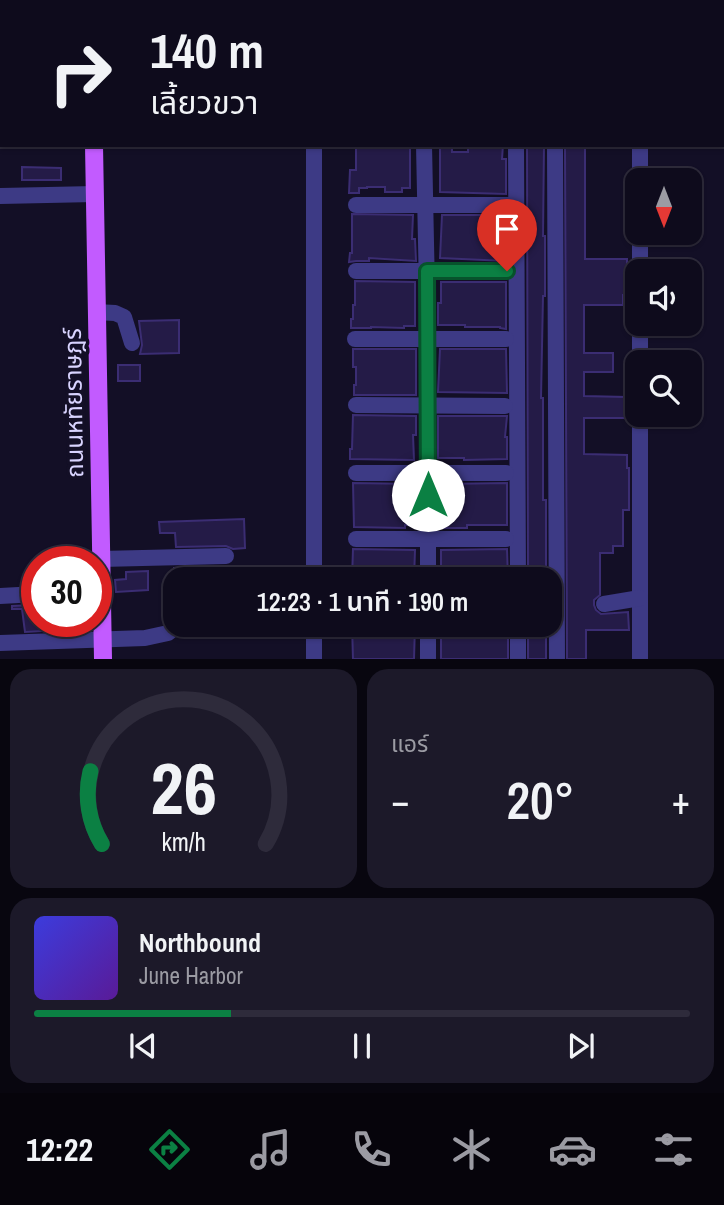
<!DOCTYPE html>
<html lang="th">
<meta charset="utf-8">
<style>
body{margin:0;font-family:"Archivo Narrow","Noto Sans Thai",sans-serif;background:#1c1929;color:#f1f3f6;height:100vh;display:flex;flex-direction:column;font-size:26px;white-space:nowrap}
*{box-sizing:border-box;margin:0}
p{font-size:23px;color:#9b9ba3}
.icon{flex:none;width:38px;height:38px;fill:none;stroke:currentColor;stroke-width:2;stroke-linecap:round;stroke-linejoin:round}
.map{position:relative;height:659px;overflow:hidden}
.panel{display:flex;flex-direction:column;gap:10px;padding:10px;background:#08060f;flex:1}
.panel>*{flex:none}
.top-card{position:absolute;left:0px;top:0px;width:724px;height:147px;box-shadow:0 2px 5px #0004,0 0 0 2px #2e2b3b;background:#0e0b1c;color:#f1f3f6;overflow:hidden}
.needle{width:46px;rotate:180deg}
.fabs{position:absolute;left:625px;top:168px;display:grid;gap:14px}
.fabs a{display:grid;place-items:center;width:77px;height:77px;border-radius:14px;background:#0e0b1c;box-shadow:0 2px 5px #0004,0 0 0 2px #2e2b3b;font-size:35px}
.speed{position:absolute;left:21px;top:546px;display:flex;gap:14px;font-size:35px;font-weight:700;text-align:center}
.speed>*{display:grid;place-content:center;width:91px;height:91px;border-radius:50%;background:#0e0b1c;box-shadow:0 2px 5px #0004,0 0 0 2px #2e2b3b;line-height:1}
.speed .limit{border:10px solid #d22;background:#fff;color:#111}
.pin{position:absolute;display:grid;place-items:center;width:60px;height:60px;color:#fff;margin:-72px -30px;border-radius:50% 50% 50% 0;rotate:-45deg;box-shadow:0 0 7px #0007}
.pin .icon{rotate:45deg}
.me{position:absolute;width:77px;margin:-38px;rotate:0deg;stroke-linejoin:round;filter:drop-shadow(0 0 5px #0008)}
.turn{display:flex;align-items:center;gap:24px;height:147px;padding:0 35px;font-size:32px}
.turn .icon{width:91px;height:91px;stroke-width:2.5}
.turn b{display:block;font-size:49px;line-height:60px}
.big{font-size:52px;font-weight:600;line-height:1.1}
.panel .card{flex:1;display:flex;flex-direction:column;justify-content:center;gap:10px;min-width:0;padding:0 24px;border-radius:21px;background:#1c1929}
.panel .dial{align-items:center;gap:0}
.dial svg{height:182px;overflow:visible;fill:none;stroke:#2e2b3b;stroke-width:7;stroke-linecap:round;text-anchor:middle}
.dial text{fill:#f1f3f6;stroke:none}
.song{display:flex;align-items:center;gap:21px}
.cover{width:84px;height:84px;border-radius:10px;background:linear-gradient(135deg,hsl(240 70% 55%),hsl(270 70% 35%))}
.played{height:7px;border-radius:4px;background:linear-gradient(90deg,#0b8043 30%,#2e2b3b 30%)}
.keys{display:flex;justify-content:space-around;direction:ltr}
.heat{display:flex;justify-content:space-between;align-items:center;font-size:38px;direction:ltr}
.panel .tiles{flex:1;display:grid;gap:10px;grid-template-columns:1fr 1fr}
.card:last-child{grid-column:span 2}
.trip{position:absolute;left:163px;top:567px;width:399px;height:70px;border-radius:21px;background:#0e0b1c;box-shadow:0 2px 5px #0004,0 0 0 2px #2e2b3b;font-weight:600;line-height:70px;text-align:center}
.menu{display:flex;height:112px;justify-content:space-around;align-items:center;background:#06040b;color:#9b9ba3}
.menu .icon{width:49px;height:49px}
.menu .selected{color:#0b8043}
.menu b{font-size:32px;color:#f1f3f6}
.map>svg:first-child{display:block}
.building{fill:#241b47;stroke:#3b2d73;stroke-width:2}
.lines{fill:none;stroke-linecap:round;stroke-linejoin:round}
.minor{stroke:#3d3a85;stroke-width:16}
.major{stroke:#c25bff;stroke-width:18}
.route-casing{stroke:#07532c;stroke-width:18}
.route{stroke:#0b8043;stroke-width:12}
.labels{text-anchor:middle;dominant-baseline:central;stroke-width:7;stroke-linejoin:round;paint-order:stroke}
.street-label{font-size:24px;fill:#d9d4ff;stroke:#130f26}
</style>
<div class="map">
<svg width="724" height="659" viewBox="0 0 724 659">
<rect width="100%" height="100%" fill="#130f26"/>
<g class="building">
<polygon points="356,145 410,145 410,188 402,188 402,192 385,192 385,187 367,187 367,188 359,188 359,193 349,193 350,170 356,170"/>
<polygon points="440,145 452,145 452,152 468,152 468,145 503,145 502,159 506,159 506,194 440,192"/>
<polygon points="527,145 544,145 543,236 545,236 545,296 543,296 541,398 543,398 543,500 546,500 546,579 528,579"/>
<polygon points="565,145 585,145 585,259 627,259 627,295 623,295 623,305 584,305 584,353 613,353 613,372 584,372 584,396 626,397 626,418 584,418 584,454 627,455 627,468 629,468 629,510 623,510 623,546 613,546 613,553 600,553 600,595 594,600 594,605 596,610 601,614 628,612 629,630 586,630 586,659 567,659"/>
<polygon points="22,167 61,168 61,180 22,180"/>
<polygon points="352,214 413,215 412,239 415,239 416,261 369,258 369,261 356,261 349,262 350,253 352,253"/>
<polygon points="442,215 506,215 506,261 440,258"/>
<polygon points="355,281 415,282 415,326 404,326 404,328 371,327 371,328 351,328 351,319 353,319 353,305 355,305"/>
<polygon points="441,282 506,282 506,329 500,328 500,327 465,327 465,325 438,325 438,303 441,303"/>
<polygon points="179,320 179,353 140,354 142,345 139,321"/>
<polygon points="353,349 416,349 416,395 354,395 354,385 356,385 356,367 353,367"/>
<polygon points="440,349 506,349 507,393 438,392"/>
<rect x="118" y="365" width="22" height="16"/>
<polygon points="353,415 416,416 416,435 413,435 414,460 350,459 350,449 352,449"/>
<polygon points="438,416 507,416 505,437 507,437 507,459 464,460 464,458 438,458"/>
<polygon points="353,483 414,484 413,525 405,525 405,528 354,527"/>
<polygon points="507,483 507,525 467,525 467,528 438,528 439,503 443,503 443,484"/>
<polygon points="244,519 245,548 233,549 226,546 176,547 175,533 160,533 159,522"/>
<polygon points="353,549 415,550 414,579 352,579"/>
<polygon points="507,549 508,579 441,579 441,550"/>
<polygon points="195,567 196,579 174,579 174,568"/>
<polygon points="148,571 148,590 116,592 115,580 126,579 126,572"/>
<polygon points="32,605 32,621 78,621 79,629 25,632 22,609 12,609 12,606"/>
<polygon points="352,625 415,625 414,659 353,659"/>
<polygon points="441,625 503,625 503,627 508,627 508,659 441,659"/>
<rect x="528" y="625" width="18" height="34"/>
</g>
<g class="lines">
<g class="minor">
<polyline points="216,0 216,2"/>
<polyline points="316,0 316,2"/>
<polyline points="419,0 419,2"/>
<polyline points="516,0 516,2"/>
<polyline points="554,0 554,2"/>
<polyline points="639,0 639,2"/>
<polyline points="424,145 428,339 428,579"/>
<polyline points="516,145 518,579"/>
<polyline points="555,145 557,659"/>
<polyline points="640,145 640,180"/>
<polyline points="0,196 95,194"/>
<polyline points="356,205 510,205"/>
<polyline points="640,233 640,271"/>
<polyline points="356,271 507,271"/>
<polyline points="96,312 115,313 124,317 132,343"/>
<polyline points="640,324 640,362"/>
<polyline points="355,339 506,339"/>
<polyline points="356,405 505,406"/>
<polyline points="640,415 640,659"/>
<polyline points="356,473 506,473"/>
<polyline points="356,539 506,539"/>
<polyline points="101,559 226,556"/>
<polyline points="314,579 314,145"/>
<polyline points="0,596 37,594"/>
<polyline points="604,604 640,598"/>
<polyline points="314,625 314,659"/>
<polyline points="518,625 518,659"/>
<polyline points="0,643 145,638 168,633 178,625"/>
<polyline points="428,659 428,625"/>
</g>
<g class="major">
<polyline points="91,0 91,2"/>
<polyline points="94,145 103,659"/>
</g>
</g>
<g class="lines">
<g class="route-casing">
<polyline id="route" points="428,495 427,271 507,271"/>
</g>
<use href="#route" class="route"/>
</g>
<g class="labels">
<g class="street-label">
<text transform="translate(73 403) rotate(-91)">ถนนหทัยราษฎร์</text>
</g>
</g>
</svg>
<div class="fabs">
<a><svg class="needle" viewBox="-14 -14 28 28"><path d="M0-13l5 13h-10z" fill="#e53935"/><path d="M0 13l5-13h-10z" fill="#9b9ba3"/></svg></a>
<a><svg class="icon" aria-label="sound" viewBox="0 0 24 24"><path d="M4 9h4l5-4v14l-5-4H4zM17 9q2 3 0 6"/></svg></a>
<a><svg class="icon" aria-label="search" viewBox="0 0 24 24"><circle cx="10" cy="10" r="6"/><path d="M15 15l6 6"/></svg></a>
</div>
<div class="speed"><div class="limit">30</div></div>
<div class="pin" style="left:507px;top:271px;background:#d93025"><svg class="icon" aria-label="arrive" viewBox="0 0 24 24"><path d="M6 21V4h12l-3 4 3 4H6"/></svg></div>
<svg class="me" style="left:428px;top:495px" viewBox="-20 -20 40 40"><circle r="19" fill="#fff"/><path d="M0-13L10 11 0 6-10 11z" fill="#0b8043"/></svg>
<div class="trip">12:23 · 1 นาที · 190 m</div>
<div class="top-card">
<div class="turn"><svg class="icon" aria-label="right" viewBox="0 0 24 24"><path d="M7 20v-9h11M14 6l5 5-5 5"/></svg><div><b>140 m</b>เลี้ยวขวา</div></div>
</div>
</div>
<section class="panel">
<div class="tiles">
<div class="card dial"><svg viewBox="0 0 100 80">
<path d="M14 69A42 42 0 1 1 86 69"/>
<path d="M14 69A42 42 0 0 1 9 37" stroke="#0b8043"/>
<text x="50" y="56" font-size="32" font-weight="700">26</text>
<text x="50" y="72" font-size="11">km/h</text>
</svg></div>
<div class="card"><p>แอร์</p>
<div class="heat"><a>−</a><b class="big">20°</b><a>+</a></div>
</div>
<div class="card">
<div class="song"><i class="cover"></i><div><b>Northbound</b><p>June Harbor</p></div></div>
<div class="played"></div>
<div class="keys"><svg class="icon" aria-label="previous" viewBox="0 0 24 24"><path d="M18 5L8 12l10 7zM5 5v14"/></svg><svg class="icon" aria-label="pause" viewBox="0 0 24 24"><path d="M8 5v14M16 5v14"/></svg><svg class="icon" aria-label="next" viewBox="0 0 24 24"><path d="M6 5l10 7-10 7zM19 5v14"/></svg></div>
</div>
</div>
</section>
<nav class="menu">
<b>12:22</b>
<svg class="icon selected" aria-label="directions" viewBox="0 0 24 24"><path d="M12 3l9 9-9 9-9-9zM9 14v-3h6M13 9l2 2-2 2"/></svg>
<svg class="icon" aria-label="music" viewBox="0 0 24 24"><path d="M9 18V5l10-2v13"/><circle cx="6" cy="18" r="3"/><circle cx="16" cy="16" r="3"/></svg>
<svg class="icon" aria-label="phone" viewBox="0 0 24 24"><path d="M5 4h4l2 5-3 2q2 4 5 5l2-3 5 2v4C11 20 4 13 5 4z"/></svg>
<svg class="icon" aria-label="climate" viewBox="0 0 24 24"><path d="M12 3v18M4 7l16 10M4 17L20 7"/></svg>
<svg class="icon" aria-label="car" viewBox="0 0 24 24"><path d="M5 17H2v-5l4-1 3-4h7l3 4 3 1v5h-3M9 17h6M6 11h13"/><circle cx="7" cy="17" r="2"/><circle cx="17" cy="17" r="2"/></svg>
<svg class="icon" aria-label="filters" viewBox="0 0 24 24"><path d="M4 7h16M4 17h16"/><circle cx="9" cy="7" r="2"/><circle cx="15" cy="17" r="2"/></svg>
</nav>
